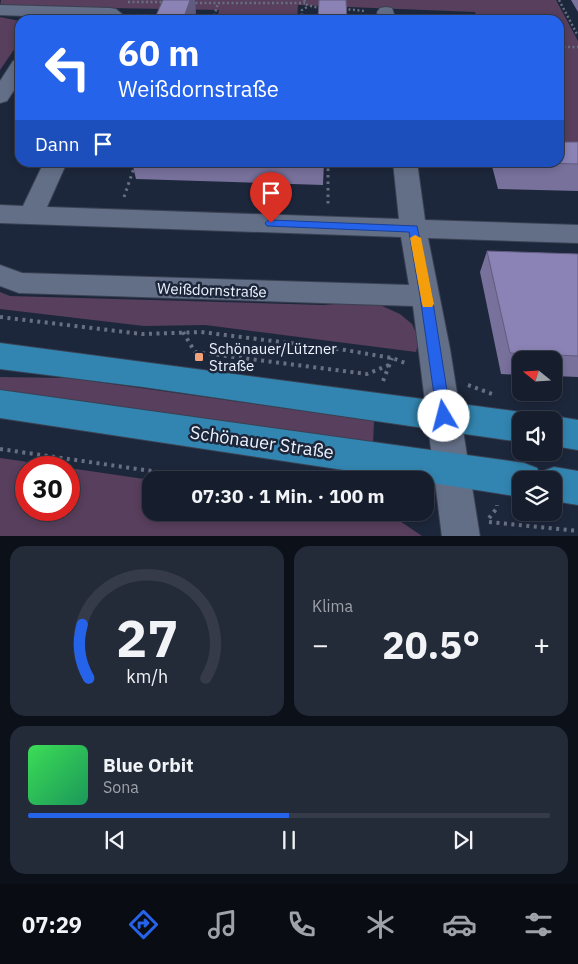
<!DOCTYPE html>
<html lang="de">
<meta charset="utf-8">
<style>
body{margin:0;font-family:"IBM Plex Sans",sans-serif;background:#232a38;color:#f1f3f6;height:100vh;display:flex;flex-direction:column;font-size:19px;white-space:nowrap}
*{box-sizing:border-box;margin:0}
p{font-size:16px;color:#9ea2a9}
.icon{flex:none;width:28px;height:28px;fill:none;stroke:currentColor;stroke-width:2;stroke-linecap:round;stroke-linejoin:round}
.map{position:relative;height:536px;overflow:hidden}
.sheet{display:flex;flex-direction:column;gap:10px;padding:10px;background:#0c1018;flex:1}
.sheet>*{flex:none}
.hud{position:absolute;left:15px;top:15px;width:549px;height:152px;border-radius:15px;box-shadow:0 2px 8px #0003,0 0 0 1px #353b48;background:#2563eb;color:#fff;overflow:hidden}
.needle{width:32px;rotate:288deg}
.fabs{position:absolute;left:512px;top:351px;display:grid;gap:10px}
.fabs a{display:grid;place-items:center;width:50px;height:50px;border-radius:10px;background:#161d2c;box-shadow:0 2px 8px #0003,0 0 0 1px #353b48;font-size:25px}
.speed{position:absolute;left:15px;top:456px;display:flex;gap:10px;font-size:25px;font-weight:700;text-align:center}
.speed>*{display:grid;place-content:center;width:65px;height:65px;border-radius:50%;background:#161d2c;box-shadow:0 2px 8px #0003,0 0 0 1px #353b48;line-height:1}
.speed .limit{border:8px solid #d22;background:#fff;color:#111}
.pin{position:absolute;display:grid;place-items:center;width:42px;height:42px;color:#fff;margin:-51px -21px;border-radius:50% 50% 50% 0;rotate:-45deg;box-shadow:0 0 5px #0007}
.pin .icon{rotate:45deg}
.me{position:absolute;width:55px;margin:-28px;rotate:352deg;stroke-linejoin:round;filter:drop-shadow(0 0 4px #0008)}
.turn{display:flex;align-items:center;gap:18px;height:105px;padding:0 20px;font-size:22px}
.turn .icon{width:65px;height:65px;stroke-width:2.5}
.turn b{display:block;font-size:35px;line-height:42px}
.then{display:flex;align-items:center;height:48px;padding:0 20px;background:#0003;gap:10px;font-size:19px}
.big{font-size:38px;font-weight:700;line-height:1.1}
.sheet .card{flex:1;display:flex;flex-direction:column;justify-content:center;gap:8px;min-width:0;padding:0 18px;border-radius:15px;background:#232a38}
.sheet .dial{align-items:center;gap:0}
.dial svg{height:130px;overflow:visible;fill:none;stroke:#353b48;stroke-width:7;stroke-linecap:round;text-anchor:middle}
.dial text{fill:#f1f3f6;stroke:none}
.song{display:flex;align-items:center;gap:15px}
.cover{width:60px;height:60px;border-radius:8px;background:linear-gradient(135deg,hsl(130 70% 55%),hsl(150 70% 35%))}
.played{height:5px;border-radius:2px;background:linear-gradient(90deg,#2563eb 50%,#353b48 50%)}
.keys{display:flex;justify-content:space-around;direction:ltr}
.heat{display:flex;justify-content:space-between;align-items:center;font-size:28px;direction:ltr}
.sheet .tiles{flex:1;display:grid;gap:10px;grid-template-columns:1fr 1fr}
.card:last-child{grid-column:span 2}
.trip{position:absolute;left:142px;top:471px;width:292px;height:50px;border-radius:15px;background:#161d2c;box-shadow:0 2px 8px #0003,0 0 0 1px #353b48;font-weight:700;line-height:50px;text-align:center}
.menu{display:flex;height:80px;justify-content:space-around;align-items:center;background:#090c12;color:#9ea2a9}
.menu .icon{width:35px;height:35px}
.menu .on{color:#2563eb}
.menu b{font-size:22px;color:#f1f3f6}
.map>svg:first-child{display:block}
.green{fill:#583f5d}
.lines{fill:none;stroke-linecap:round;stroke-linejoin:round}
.minor-casing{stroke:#3a4153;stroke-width:2}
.major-casing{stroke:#3a4153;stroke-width:2}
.path-far2{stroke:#676f81;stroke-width:2.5;stroke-dasharray:2 2.5;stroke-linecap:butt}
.path-far1{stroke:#676f81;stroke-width:3;stroke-dasharray:2.5 4;stroke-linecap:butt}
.path{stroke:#676f81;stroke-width:4;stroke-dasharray:3 4.5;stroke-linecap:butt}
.minor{fill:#636f87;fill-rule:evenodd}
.major{fill:#3285b0;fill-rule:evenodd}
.wall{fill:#78719c}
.shaded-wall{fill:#615c7f}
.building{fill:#8b83b5;stroke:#615c7f}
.route{fill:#2563eb;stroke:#184099}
.slow{fill:#f59e0b}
.poi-dot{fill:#f1a17c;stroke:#1d273b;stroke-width:2}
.labels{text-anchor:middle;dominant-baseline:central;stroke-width:5;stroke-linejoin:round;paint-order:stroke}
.street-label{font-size:15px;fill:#edf3ff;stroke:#1d273b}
.poi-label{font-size:15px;fill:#edf3ff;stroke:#1d273b;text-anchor:start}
.near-street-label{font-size:18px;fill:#edf3ff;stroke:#1d273b}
</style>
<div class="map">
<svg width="578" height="537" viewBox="0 0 578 537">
<rect width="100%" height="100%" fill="#1d273b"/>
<g class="green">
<polygon points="1,0 556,0 578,41 578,157 559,157 559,20 477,20 475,12 298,5 297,20 217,20 219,10 0,6"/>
<polygon points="0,17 20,21 20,41 0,70"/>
<polygon points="0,292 10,296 323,305 362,302 380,305 400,314 412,324 419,339 416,352 205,325 144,326 0,309"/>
<polygon points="0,377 69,378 374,421 373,445 0,394"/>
<polygon points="0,458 63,467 26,468 26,510 69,510 69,468 151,480 151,512 376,513 391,515 422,536 0,536"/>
</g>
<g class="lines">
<g class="minor-casing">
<g id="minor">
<polygon points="0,5 110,8 116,9 129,20 0,15"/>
<polygon points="386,7 392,8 396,20 378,20 377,12 380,8"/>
<polygon points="20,59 20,81 7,101 0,103 0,81 13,61"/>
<polygon points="44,162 67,162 47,207 399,219 393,162 417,162 425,220 578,225 578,243 428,238 450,349 480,537 442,537 413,306 19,293 0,286 0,265 22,273 409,285 401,237 0,223 0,205 23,206"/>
</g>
</g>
<g class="major-casing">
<g id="major">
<polygon points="0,343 521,412 533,416 535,420 521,420 521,442 143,387 0,369"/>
<polygon points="0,390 524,463 537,468 540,475 541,472 554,467 578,471 578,505 554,501 554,480 521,480 521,497 426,482 426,480 410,480 0,418"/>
<polygon points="554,416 578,420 578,450 554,446 554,420 542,420"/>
</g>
</g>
<g class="path-far2">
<polyline points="304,0 307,5 320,8"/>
<polyline points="559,0 578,36"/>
<polyline points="128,2 164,2"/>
<polyline points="191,3 305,3"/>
<polyline points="344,9 365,11"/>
<polyline points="213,20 218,3"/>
<polyline points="302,20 302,10 309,6"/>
<polyline points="559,47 578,47"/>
</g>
<g class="path-far1">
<polyline points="328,162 328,204"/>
<polyline points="465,162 493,163"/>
<polyline points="124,197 136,162"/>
</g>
<g class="path">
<polyline points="0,317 142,334 201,332 345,350 392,358 408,364"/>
<polyline points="183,332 195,352 367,374 389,365"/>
<polyline points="383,381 392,358"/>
<polyline points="468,385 495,395"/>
<polyline points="0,449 213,480"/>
<polyline points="489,518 497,508 497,505"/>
<polyline points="489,522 578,531"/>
</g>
<use href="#minor" class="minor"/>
<use href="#major" class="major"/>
</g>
<g class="wall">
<polygon points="571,0 578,0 578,12"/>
<polygon points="578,142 578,191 498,189 492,166 494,162 559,162"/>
<polygon points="132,162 324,162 323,185 136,179"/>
<polygon points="487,251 578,254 578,377 554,376 554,360 521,360 521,375 501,374 480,272"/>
</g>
<polygon class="shaded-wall" points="190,0 195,0 196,13 194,20 183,20"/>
<g class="building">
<polygon points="163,0 190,0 183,20 154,20"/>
<polygon points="319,0 346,0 347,20 318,20"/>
<polygon points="559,142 578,142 578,164 510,162 559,162"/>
<polygon points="487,251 578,254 578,356 510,353"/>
</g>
<polygon class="route" points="271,220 417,226 432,296 451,416 449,420 444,422 439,420 437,416 420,296 409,232 267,226 265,223 267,221"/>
<polygon class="slow" points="415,235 421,238 434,304 432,307 423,307 422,304 410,238"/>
<rect class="poi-dot" x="194" y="352" width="10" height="10" rx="2.5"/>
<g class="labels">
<g class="street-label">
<text transform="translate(212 290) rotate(2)">Weißdornstraße</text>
</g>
<g class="poi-label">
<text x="209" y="348">Schönauer/Lützner<tspan x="209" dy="17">Straße</tspan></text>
</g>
<g class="near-street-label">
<text transform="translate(262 442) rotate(8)">Schönauer Straße</text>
</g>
</g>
</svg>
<div class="fabs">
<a><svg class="needle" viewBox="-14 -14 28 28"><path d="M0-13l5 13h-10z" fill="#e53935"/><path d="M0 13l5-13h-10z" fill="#9ea2a9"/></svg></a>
<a><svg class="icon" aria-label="sound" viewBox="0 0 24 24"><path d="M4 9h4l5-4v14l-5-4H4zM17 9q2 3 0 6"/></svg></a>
<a><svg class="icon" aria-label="layers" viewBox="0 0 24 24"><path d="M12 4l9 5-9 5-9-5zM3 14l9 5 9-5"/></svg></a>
</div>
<div class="speed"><div class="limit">30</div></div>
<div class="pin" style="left:271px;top:223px;background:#d93025"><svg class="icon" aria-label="arrive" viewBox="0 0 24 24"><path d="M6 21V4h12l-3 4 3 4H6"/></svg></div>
<svg class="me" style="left:444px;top:416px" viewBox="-20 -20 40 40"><circle r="19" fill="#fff"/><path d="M0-13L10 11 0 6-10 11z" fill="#2563eb"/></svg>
<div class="trip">07:30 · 1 Min. · 100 m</div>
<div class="hud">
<div class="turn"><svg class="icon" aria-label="left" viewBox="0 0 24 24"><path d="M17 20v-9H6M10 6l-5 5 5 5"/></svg><div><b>60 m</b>Weißdornstraße</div></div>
<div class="then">Dann<svg class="icon" aria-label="arrive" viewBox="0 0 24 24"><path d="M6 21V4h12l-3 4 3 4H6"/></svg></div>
</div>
</div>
<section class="sheet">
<div class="tiles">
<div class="card dial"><svg viewBox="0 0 100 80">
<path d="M14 69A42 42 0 1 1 86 69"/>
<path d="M14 69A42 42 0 0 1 10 36" stroke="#2563eb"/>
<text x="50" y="56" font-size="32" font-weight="700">27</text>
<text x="50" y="72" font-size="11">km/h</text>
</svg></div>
<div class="card"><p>Klima</p>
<div class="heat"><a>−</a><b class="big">20.5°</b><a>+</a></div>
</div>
<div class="card">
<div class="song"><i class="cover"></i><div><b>Blue Orbit</b><p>Sona</p></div></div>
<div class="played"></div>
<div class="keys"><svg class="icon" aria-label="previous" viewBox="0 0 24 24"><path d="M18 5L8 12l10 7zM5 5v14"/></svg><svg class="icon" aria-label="pause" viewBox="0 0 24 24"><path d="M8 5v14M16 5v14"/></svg><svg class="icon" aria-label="next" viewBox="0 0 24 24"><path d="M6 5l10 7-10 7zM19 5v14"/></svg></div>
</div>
</div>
</section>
<nav class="menu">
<b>07:29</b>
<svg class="icon on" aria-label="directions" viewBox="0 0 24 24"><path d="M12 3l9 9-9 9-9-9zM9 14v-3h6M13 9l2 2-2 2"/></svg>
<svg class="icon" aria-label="music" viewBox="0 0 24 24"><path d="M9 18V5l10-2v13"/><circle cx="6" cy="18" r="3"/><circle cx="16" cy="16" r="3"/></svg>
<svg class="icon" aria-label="phone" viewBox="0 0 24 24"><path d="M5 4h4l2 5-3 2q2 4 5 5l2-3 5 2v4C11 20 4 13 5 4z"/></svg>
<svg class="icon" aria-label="climate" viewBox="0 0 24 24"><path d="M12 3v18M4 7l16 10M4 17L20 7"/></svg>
<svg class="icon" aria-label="car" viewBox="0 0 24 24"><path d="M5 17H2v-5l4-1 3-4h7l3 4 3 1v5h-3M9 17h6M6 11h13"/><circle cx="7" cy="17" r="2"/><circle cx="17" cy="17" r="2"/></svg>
<svg class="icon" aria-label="filters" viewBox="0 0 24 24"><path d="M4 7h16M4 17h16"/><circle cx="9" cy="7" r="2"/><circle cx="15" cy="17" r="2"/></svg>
</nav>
